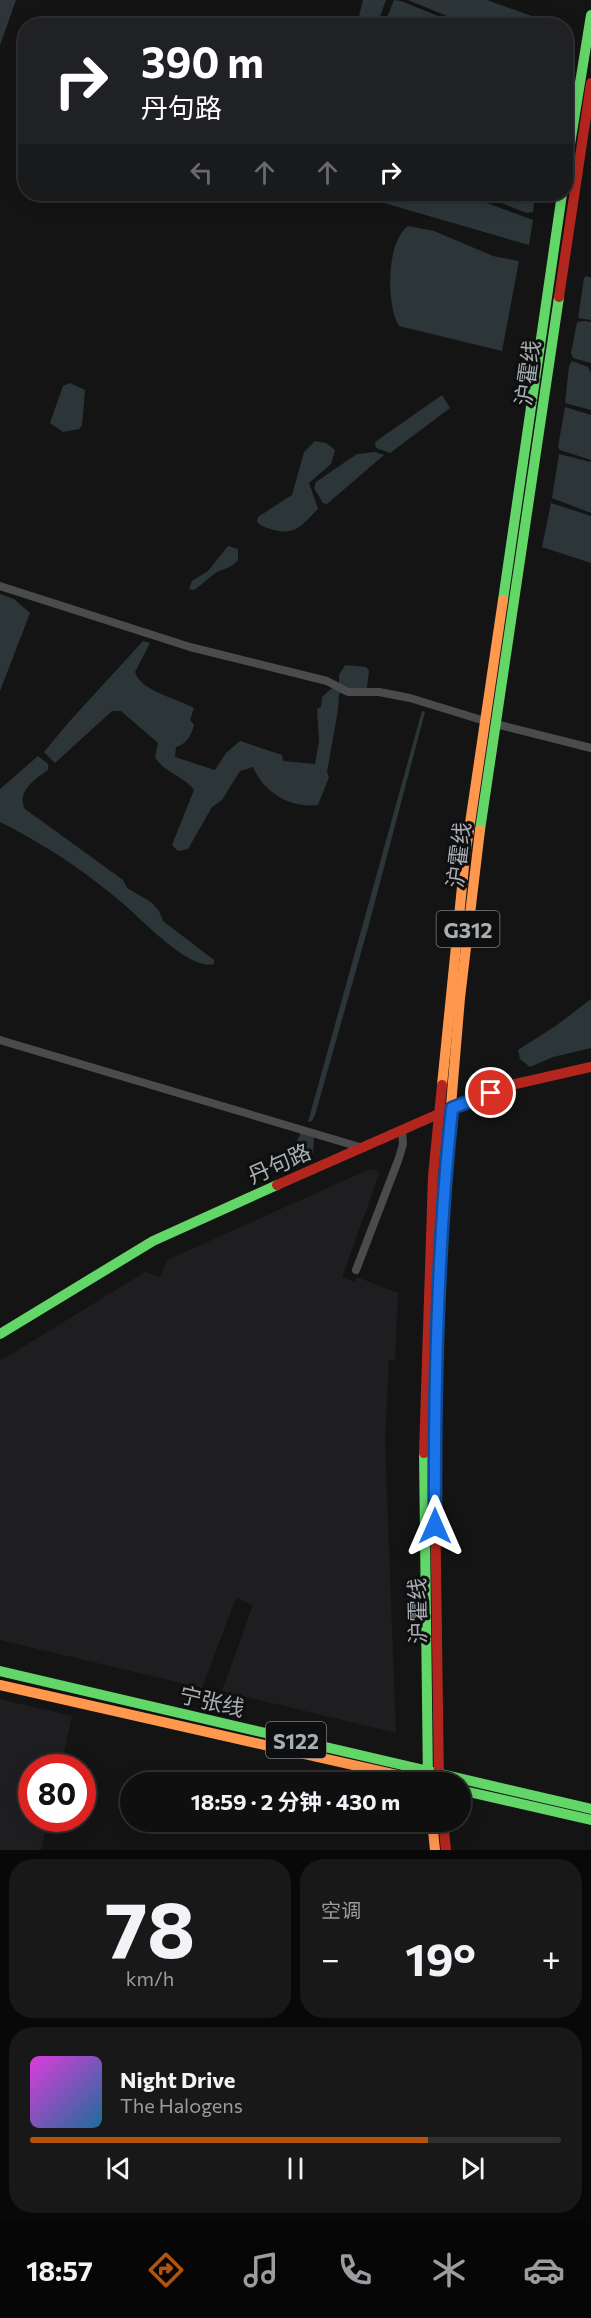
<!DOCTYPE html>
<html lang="zh">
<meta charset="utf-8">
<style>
body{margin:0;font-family:Commissioner,"Noto Sans SC",sans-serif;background:#181819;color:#f1f3f6;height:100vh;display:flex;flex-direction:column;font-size:22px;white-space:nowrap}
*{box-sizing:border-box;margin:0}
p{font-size:20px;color:#9b9c9f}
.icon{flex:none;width:33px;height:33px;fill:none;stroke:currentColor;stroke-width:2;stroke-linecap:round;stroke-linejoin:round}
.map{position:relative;height:1850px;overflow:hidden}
.side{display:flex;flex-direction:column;gap:9px;padding:9px;background:#080809;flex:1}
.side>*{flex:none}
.hud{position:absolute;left:18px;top:18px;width:555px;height:183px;border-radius:24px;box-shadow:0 3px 15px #0003,0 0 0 2px #2f2f30;background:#202124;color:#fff;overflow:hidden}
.speed{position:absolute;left:18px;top:1754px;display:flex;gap:12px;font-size:30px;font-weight:700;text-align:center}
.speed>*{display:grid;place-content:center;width:78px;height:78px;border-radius:50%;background:#0f0f10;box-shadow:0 3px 15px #0003,0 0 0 2px #2f2f30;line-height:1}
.speed .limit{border:9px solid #d22;background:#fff;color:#111}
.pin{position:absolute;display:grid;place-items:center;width:51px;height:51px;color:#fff;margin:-26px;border:3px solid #fff;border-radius:50%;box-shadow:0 2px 6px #0007}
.me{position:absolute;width:66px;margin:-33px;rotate:0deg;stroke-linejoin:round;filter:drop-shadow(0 0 4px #0008)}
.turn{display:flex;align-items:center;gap:21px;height:126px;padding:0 24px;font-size:27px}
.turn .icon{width:78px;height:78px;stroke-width:2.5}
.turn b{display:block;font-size:42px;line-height:51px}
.lanes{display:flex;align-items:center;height:57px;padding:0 24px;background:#0003;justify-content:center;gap:30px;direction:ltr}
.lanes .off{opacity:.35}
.big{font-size:45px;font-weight:700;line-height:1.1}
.side .tile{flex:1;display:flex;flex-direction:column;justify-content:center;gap:9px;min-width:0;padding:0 21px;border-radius:24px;background:#181819}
.side .dial{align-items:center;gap:0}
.dial b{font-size:78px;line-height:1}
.song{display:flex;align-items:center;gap:18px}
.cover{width:72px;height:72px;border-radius:9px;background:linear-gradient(135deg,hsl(300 70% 55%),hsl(200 70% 35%))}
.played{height:6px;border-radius:3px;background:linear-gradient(90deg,#b45309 75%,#2f2f30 75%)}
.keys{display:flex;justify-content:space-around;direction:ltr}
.heat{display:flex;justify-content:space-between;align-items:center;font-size:33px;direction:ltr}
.side .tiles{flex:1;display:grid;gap:9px;grid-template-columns:1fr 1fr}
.tile:last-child{grid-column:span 2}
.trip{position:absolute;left:120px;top:1772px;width:351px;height:60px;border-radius:30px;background:#0f0f10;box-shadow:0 3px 15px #0003,0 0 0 2px #2f2f30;font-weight:700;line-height:60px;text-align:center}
.menu{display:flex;height:96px;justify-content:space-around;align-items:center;background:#060606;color:#9b9c9f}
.menu .icon{width:42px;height:42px}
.menu .on{color:#b45309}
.menu b{font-size:27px;color:#f1f3f6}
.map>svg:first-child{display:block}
.built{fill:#1e1e20}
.water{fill:#2c3639}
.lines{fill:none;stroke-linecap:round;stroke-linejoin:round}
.street{stroke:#494b4d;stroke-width:8}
.fast{stroke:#63d668;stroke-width:10}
.slow{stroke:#ff974d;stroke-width:10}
.jam{stroke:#b3261e;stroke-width:10}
.route-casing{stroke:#114b97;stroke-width:15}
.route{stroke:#1a73e8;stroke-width:10}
.labels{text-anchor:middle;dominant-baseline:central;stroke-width:6;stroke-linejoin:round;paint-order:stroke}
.shield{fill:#0f0f10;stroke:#797e83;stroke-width:1.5}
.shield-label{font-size:21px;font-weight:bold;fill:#a7aeb4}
.street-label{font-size:22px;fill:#a7aeb4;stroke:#0f0f10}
</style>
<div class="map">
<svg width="591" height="1850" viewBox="0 0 591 1850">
<rect width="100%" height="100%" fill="#141415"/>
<g class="built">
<polygon points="370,1169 380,1172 342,1277 354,1282 357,1277 398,1293 395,1361 389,1360 385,1441 396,1733 222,1691 253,1605 236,1598 202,1688 0,1640 0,1361 145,1272 160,1277 167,1260"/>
<polygon points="0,1699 72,1716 61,1767 32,1767 32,1818 49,1818 41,1850 0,1850"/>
</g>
<g class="water">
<polygon points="0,0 16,0 0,45"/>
<polygon points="363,0 386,0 377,25 357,25"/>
<polygon points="394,0 401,1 460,25 384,25"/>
<polygon points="408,0 487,0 557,25 469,25"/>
<polygon points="353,194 462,194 533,220 529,245"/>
<polygon points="478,194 535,194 533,212 527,213"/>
<path d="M 408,226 L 434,231 L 493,256 L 519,261 L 502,351 L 399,326 C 386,305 386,242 408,226 Z"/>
<polygon points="587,276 591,278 591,320 578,318 584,278"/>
<polygon points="584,321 591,322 591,363 573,358 571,353 577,322"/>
<polygon points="572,361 588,367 591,373 591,410 565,403 569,366"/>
<polygon points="70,383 85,390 82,425 79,429 63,432 50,423 63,386"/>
<polygon points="442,395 450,408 390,453 376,448 375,442"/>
<polygon points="565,407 591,415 591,460 560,450 558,447"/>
<path d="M 315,441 L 326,443 L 335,450 L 331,464 L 309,483 L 318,509 C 302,524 297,536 274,530 C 267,528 262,527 257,522 L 258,517 L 292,495 L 304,452 Z"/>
<polygon points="375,452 384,455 327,504 323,503 314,488 316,482 357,454"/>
<polygon points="559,454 591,462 591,513 552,498"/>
<polygon points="551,503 591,516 591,563 542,547"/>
<path d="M 228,546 L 238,549 L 238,560 C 231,568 226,568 217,572 C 209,577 202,585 194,590 L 189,589 L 192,581 L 208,571 Z"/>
<polygon points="0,594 14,599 30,613 0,691"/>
<path d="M 143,641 L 150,643 L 135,672 C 140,691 179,699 194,708 L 190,720 L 194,725 C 191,736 187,744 176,747 L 175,757 L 215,770 L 226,753 L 240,741 L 282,755 L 283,761 L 315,764 L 319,741 L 317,709 L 321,707 L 322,697 L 339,682 L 339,675 L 345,665 L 366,667 L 369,670 L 367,688 L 346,688 L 339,694 L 338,710 L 327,772 L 329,777 L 318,805 C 290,808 264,793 253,767 L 240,771 L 222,800 L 212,807 L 188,849 L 178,851 L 172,845 L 194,790 C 184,776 163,772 155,757 L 158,743 L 121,711 L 112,711 L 55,763 L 44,752 L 68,723 Z"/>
<polygon points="422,711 425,712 368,928 315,1115 312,1121 308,1122"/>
<path d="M 38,756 L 48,764 L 48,770 C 35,779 16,792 25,809 L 123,880 L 127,888 L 151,902 L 159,911 L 163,921 L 214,960 L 214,964 C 188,971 139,916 120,901 C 106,889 91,878 76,867 C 53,851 26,835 0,822 L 0,789 Z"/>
<polygon points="591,999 591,1048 553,1057 530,1067 520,1059 518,1050 557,1025"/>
<polygon points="301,1133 314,1136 313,1153 306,1156 305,1164 290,1168 293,1148"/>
</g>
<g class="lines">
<g class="street">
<polyline points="0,586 190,647 327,681 348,692 379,692 410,698 485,721"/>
<polyline points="496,724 591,748"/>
<polyline points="0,1040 363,1148"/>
<polyline points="356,1270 399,1158 403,1144 402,1130"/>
</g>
<g class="fast">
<polyline points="566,169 591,15"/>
<polyline points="503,600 562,194"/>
<polyline points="480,830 559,297"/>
<polyline points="0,1334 153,1241 277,1185"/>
<polyline points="424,1453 428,1782"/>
<polyline points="435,1494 438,1324 444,1189"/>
<polyline points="0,1671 591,1809"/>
<polyline points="460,1790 591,1820"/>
</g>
<g class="slow">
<polyline points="442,1085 465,857 503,600"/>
<polyline points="444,1189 460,998 480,830"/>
<polyline points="0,1685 428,1782"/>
<polyline points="432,1821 435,1850"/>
</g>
<g class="jam">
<polyline points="559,297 591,83"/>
<polyline points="277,1185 452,1108 511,1085 591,1067"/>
<polyline points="424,1453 433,1176 442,1085"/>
<polyline points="435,1494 439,1782"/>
<polyline points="443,1821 446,1850"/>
</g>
</g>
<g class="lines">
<g class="route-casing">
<path id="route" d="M 435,1526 C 434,1387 437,1246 452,1108 L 491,1093"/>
</g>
<use href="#route" class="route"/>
</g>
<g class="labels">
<g class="shield">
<rect x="436.5" y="911" width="63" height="36" rx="4.5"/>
<rect x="266" y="1722" width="60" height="36" rx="4.5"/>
</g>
<g class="shield-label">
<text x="468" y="929">G312</text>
<text x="296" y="1740">S122</text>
</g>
<g class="street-label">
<text transform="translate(527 373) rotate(-82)">沪霍线</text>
<text transform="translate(458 855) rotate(-83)">沪霍线</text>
<text transform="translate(279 1163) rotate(-24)">丹句路</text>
<text transform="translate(417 1611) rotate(-91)">沪霍线</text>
<text transform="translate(212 1701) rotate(13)">宁张线</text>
</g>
</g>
</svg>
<div class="speed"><div class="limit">80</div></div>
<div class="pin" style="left:491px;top:1093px;background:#d93025"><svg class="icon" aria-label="arrive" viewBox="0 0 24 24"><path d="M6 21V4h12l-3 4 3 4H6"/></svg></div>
<svg class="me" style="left:435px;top:1526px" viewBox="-20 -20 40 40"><path d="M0-17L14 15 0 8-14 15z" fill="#1a73e8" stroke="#fff" stroke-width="4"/></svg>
<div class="trip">18:59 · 2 分钟 · 430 m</div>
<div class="hud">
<div class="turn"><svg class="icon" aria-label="right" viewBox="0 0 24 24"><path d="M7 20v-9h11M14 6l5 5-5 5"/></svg><div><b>390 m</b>丹句路</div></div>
<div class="lanes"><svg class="icon off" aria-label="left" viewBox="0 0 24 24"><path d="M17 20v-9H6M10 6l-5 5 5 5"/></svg><svg class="icon off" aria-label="ahead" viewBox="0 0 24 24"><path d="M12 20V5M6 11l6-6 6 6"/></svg><svg class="icon off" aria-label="ahead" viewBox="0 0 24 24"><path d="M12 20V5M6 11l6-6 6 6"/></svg><svg class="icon" aria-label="right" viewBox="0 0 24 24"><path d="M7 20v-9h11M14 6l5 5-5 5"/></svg></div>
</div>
</div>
<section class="side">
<div class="tiles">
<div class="tile dial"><b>78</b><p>km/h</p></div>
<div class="tile"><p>空调</p>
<div class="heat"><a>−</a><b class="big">19°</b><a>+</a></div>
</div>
<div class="tile">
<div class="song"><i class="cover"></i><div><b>Night Drive</b><p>The Halogens</p></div></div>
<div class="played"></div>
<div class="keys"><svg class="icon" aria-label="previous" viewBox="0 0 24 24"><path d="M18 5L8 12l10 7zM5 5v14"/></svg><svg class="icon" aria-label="pause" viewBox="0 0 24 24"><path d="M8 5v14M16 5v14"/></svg><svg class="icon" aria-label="next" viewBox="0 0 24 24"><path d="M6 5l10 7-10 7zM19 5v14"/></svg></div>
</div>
</div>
</section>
<nav class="menu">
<b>18:57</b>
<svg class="icon on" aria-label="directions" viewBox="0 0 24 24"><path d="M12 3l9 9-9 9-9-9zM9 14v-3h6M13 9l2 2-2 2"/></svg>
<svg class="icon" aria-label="music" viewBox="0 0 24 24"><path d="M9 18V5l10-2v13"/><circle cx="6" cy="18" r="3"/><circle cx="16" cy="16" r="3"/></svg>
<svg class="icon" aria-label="phone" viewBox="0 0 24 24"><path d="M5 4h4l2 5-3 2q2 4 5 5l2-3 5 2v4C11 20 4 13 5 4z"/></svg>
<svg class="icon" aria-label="climate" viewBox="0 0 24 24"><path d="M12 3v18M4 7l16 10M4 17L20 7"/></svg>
<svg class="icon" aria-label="car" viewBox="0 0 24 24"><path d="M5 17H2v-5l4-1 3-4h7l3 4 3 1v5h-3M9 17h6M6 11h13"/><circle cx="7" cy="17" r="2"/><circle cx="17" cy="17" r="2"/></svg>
</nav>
